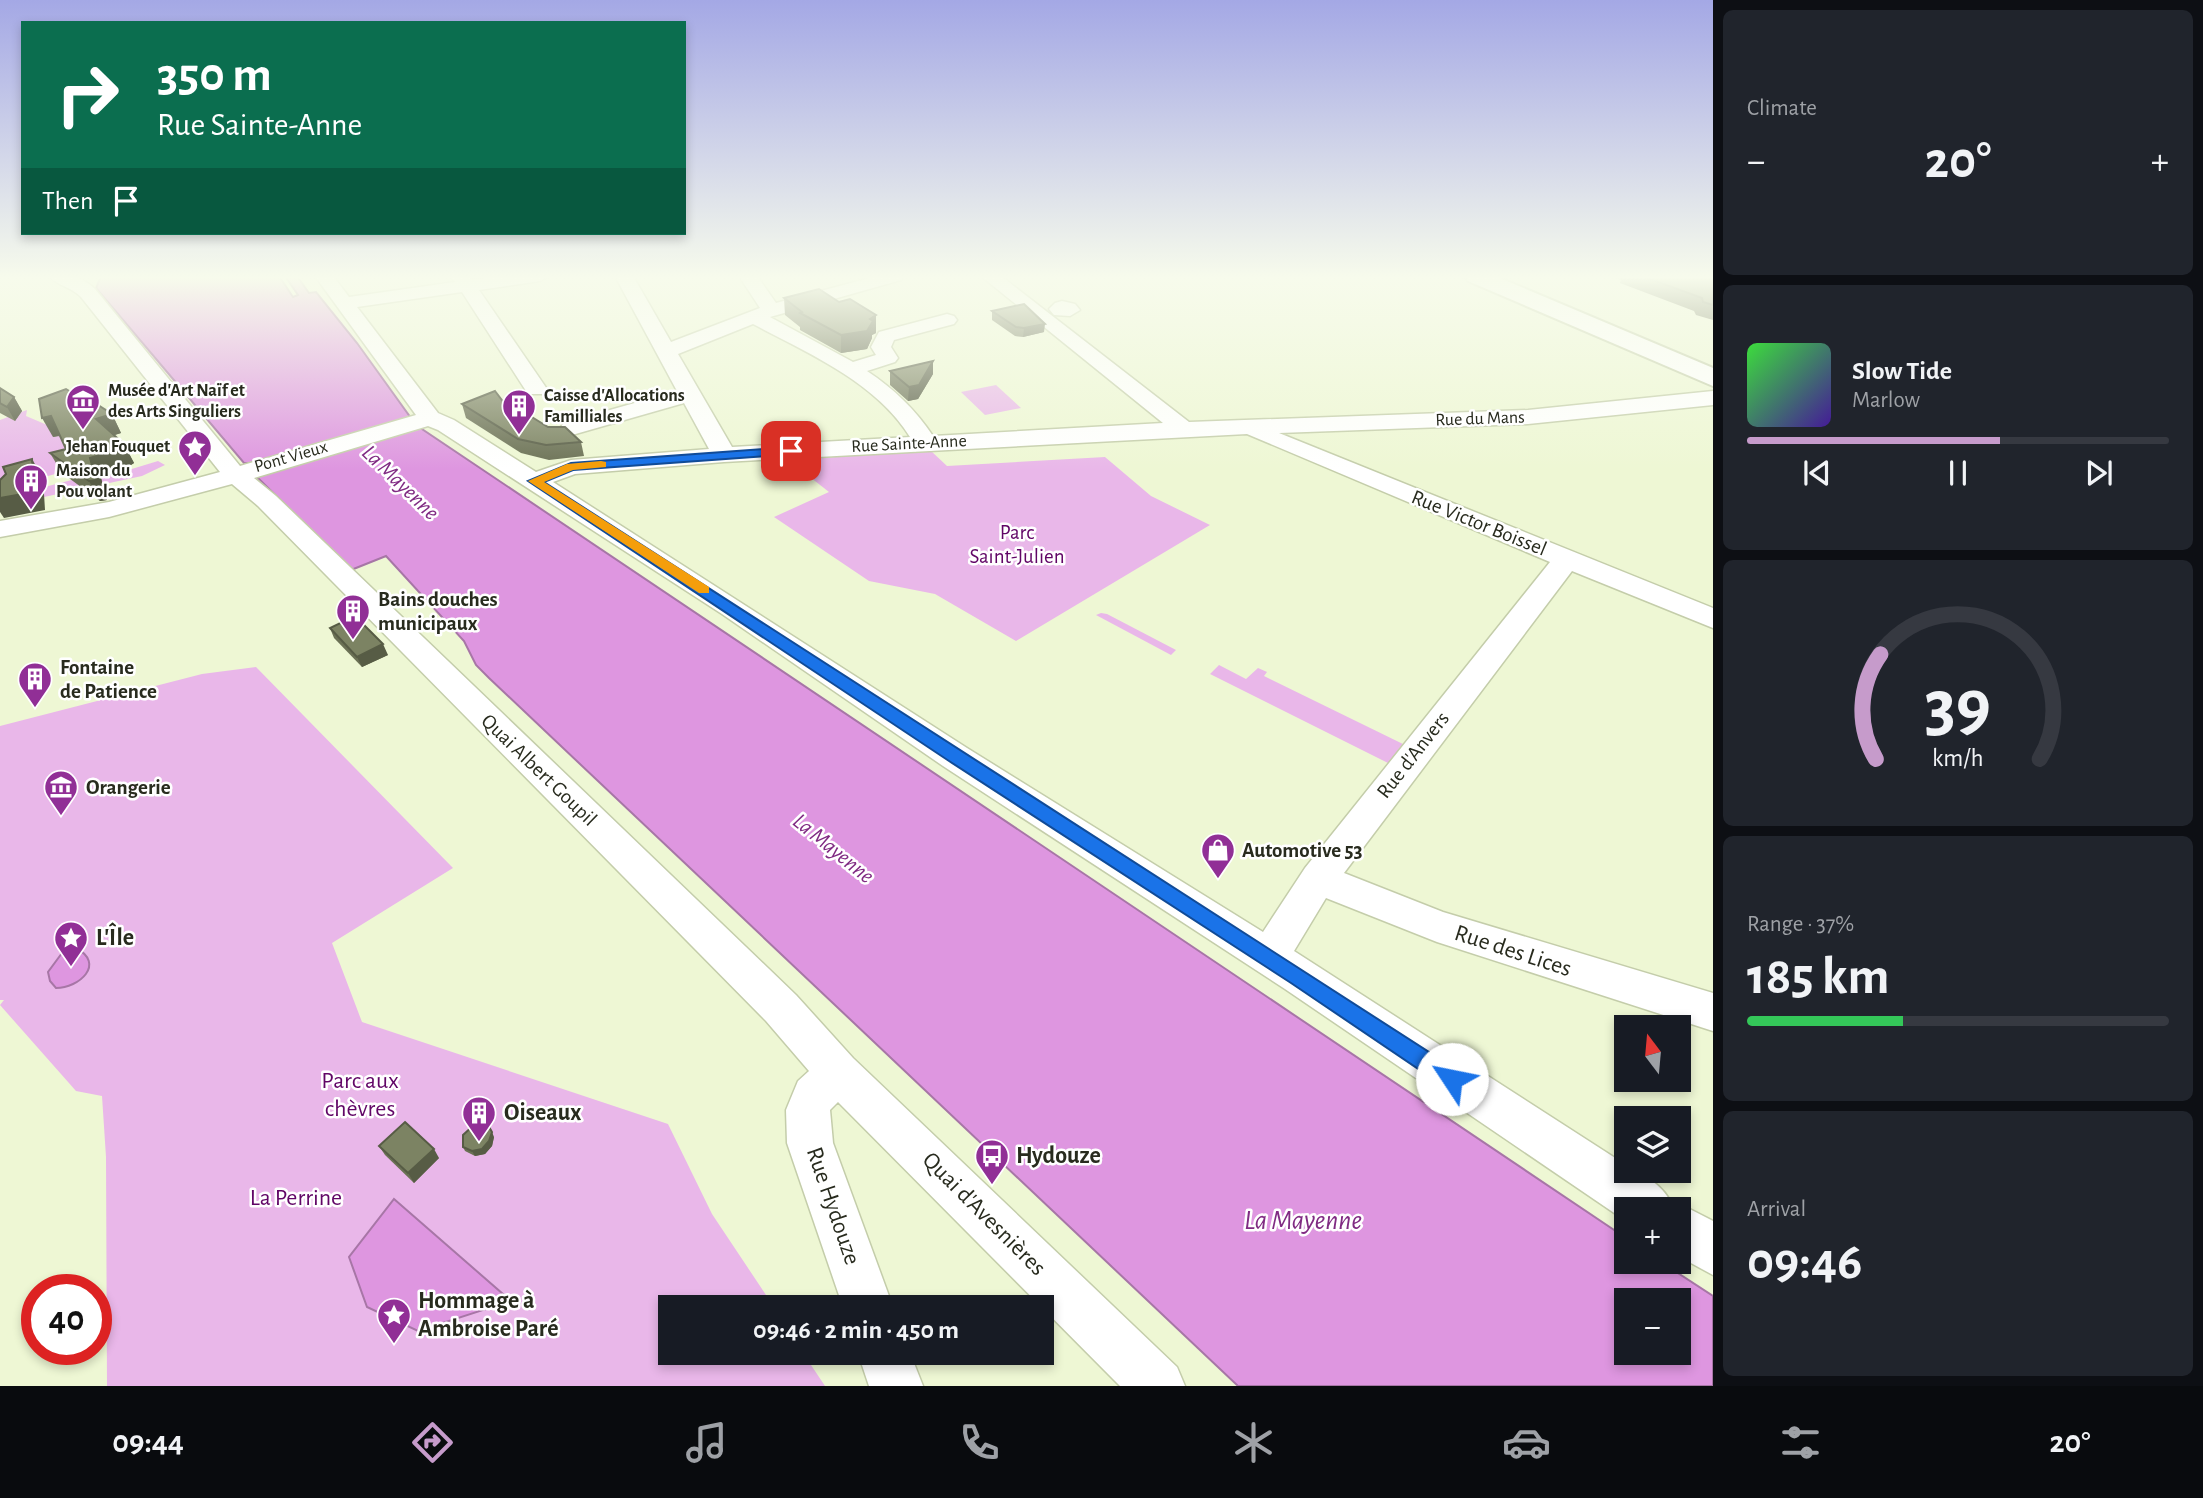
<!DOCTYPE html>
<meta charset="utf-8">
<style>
body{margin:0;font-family:"Alegreya Sans",sans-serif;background:#20242c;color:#f1f3f6;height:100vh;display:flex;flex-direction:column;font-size:26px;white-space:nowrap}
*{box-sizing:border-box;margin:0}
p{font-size:23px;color:#9ea1a6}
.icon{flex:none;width:38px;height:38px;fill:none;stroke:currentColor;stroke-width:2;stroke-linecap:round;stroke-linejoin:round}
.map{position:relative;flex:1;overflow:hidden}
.details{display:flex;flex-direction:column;gap:10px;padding:10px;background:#0d0f14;width:490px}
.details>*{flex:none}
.top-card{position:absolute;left:21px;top:21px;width:665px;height:214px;border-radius:0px;box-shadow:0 4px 10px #0003;background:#0b6e4f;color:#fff;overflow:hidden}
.needle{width:46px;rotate:344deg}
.fabs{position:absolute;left:1614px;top:1015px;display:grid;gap:14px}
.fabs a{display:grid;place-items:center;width:77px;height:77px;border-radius:0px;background:#171b24;box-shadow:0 4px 10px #0003;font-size:35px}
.speed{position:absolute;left:21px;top:1274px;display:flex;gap:14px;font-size:35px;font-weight:700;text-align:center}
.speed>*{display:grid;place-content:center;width:91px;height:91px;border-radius:50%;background:#171b24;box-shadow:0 4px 10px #0003;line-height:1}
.speed .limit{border:10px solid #d22;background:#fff;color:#111}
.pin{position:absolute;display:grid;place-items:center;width:60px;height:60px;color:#fff;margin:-30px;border-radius:14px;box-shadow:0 4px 10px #0006}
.me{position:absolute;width:77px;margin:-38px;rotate:304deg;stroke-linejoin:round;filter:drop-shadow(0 0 5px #0008)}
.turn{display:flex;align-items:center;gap:24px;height:147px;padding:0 21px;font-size:32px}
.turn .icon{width:91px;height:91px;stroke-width:2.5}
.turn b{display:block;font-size:49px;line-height:60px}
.then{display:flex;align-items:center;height:66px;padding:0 21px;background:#0003;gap:14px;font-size:26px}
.big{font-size:52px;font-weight:600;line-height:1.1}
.details .widget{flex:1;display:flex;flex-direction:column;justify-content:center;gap:10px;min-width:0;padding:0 24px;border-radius:10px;background:#20242c}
.details .dial{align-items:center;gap:0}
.dial svg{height:182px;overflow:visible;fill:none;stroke:#363941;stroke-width:7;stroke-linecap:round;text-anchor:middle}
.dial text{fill:#f1f3f6;stroke:none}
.song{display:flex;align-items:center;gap:21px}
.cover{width:84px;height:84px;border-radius:10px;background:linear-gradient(135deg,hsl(120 70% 55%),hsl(260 70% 35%))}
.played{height:7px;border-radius:4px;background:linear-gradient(90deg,#c69bcb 60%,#363941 60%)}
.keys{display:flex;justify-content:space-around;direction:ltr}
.heat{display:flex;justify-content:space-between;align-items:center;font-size:38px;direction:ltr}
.charge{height:10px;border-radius:5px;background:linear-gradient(90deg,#34c759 37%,#363941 0)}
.trip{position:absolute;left:658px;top:1295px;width:396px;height:70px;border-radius:0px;background:#171b24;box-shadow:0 4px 10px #0003;font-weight:600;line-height:70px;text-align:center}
.tabs{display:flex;height:112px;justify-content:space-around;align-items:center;background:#090b0e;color:#9ea1a6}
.tabs .icon{width:49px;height:49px}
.tabs .active{color:#c69bcb}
.tabs b{font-size:32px;color:#f1f3f6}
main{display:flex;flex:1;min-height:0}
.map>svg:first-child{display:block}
.green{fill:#e9b7e9}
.water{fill:#de96e0;stroke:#a776a6;stroke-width:2;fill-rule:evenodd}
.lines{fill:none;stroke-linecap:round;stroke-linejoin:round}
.minor-casing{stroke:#c4cdaa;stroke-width:3}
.major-casing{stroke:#c4cdaa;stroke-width:4}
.minor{fill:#fff;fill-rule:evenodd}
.major{fill:#fff;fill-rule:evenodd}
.wall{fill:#6b7155}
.shaded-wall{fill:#575c45}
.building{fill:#7c8363;stroke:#575c45;stroke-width:2}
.route{fill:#1a73e8;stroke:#114b97;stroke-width:2}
.slow{fill:#f59e0b}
.labels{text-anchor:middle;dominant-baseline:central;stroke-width:5;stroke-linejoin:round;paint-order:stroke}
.far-poi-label{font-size:18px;font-weight:bold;fill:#282b1e;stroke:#fff;text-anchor:start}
.far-street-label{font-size:18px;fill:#282b1e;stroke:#fff}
.street-label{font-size:21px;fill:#282b1e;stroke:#fff}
.park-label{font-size:21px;fill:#610566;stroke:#fff}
.poi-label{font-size:21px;font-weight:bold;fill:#282b1e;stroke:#fff;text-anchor:start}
.water-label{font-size:23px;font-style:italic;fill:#802b83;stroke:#fff}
.near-poi-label{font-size:24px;font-weight:bold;fill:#282b1e;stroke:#fff;text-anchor:start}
.near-street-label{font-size:24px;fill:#282b1e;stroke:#fff}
.near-park-label{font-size:24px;fill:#610566;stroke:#fff}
.near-water-label{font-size:28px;font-style:italic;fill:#802b83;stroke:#fff}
</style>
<main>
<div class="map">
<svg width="1713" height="1386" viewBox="0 0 1713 1386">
<rect width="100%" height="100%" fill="#eef7d4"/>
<g class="green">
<polygon points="996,385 1021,408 985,415 961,392"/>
<polygon points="27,410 26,416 59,430 53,437 61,435 77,468 19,484 0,486 0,420"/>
<polygon points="930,450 947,466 1105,457 1151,496 1210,525 1016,641 935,594 869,581 774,517 829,492 801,470 809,459"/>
<polygon points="158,461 165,465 142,476 44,497 29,491 95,474 96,476 112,475"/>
<polygon points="1101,613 1107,614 1176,650 1171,655 1096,615"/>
<polygon points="1219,665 1246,679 1258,668 1267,672 1264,676 1405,745 1390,764 1210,674"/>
<polygon points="256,667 453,868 332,943 362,1022 668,1124 712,1214 774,1307 670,1307 670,1353 803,1353 825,1386 107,1386 106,1157 102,1096 76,1091 0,1005 4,1000 0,1000 0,726 202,674"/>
</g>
<g class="water">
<path d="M 101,276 L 279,276 L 293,297 L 298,295 L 285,276 L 297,276 L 309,293 L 316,292 L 357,343 L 416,425 L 1626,1238 L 1626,1262 L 1661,1262 L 1713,1296 L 1713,1386 L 1238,1386 L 489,678 L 476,665 L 464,641 L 386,556 L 351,570 L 256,476 L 253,463 L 244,463 L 96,288 ZM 1626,1300 L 1678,1300 L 1678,1353 L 1626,1353 Z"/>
<path d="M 76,948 C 106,964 79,988 56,988 L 50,981 L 48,972 L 62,953 Z"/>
<polygon points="394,1199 511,1301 418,1331 367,1307 349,1257"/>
</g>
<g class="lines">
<g class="minor-casing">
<g id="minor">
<path d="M 49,276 C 68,275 80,275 95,289 L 240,466 L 416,415 L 315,276 L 333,276 L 349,297 L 455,282 L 451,276 L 469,276 L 472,280 L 501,276 L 549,276 L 540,281 L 479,290 L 547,389 L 544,394 L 528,394 L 462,292 L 357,307 L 438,413 L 454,420 L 536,472 L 571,460 L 709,449 L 684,403 L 572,435 L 564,433 L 560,428 L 564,423 L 677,391 L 615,276 L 633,276 L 671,342 L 760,308 L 739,276 L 757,276 L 776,303 L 877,276 L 904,276 L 901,280 L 770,317 L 853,362 L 876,355 L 871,347 L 879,332 L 947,314 L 954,316 L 957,320 L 954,324 L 894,340 L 891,347 L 898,358 L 895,362 L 867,371 C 894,389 915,409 933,436 L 1163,423 L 981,276 L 1001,276 L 1189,422 L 1528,410 L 1713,391 L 1713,405 L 1528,424 L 1279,433 L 1713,608 L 1713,628 L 1572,571 L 1344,873 L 1443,912 L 1713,993 L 1713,1031 L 1437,942 L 1326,898 L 1294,951 L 1626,1165 L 1626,1171 C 1644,1171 1666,1189 1672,1205 L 1678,1203 L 1713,1221 L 1713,1275 L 1678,1256 L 1678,1209 L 1626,1209 L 1626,1221 L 1285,989 L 943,766 L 722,614 L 438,430 L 428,426 L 254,478 L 276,496 L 796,995 L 853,1058 L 1177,1367 L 1185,1386 L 1120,1386 L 838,1102 L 830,1110 L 833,1143 L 893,1307 L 843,1307 L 787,1143 L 786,1110 L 798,1081 L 809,1071 L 766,1021 L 258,506 L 232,484 L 109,517 L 0,537 L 0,521 L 109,502 L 220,472 L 81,297 C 72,287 57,286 49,276 ZM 753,324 C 808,353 876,382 910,437 L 732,447 L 678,354 ZM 1247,434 L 1550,562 L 1305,868 L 1263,932 L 967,748 L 553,482 L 575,474 L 724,462 Z"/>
<polygon points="1062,301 1075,304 1080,310 1070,316 1054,315 1049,309 1055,303"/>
<polygon points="858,1353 910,1353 923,1386 869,1386"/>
</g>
</g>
<g class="major-casing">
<polygon id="major" points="1465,276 1495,276 1713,368 1713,386 1468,281"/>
</g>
<use href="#minor" class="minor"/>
<use href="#major" class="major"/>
</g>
<g class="wall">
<polygon points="1612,276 1713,276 1713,320 1696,315 1694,311 1620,283 1621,280"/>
<polygon points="784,298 876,333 872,335 872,338 867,349 841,353 800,330 800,327 785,315"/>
<polygon points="992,311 1044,332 1023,337 1015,336 992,320"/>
<polygon points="890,371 933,374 918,399 908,401 890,385"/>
<polygon points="0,388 14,397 22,411 15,421 0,413"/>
<polygon points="79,397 112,414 121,433 114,435 124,444 134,463 120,472 101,478 107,500 100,501 62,473 50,453 66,449 60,436 53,437"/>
<polygon points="462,404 508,408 581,442 584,456 549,460 521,453 466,418"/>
<polygon points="330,628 388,655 362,667 334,638"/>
<polygon points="494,1137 492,1146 485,1154 475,1156 465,1151 463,1147"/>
<polygon points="379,1146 439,1158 414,1183 385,1155"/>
</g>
<g class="shaded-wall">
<polygon points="876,315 876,333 872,335 872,338 867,349 841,353 841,335"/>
<polygon points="1045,324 1044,332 1023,337 1024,328"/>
<polygon points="933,361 933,374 918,399 908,401 909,387"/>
<polygon points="14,397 22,411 15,421 7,407"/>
<polygon points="112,414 121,433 106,438 96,419"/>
<polygon points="51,416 61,435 53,437 42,418"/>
<polygon points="124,444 134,463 120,472 101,478 107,500 100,501 89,481 90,458"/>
<polygon points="32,459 43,478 45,510 4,518 0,512 0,498"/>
<polygon points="383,644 388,655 362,667 357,657"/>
<polygon points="492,1132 494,1137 492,1146 485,1154 475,1156 472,1151"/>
<polygon points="434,1149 439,1158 414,1183 408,1173"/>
</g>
<g class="building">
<polygon points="1642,276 1713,276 1713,305 1703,302 1702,298"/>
<polygon points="819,289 839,302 850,299 876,315 870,319 873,321 867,331 841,335 800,313 802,312 784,298"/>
<polygon points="1024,304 1045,324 1024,328 1016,327 992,311"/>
<polygon points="933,361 919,385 909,387 890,371"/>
<polygon points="0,388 14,397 7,407 0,403"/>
<polygon points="66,389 79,397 84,396 112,414 96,419 124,444 110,452 90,458 96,480 89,481 50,453 66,449 51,416 42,418 39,399"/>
<polygon points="495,391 508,408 514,406 548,427 565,427 581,442 546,445 518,439 462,404"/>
<polygon points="32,459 34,492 0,498 0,480 6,474 3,467"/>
<polygon points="355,616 383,644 357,657 330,628"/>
<polygon points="405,1122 434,1149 408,1173 379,1146"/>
<polygon points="475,1124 488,1125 492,1132 489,1141 482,1149 472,1151 463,1147 463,1135"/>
</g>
<linearGradient id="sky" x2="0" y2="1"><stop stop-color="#a4a8e5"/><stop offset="0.59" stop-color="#f7fbec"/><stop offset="1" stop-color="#f7fbec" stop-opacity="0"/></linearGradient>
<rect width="1713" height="470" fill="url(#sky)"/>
<polygon class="route" points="791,447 796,448 796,454 573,470 544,482 1460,1072 1464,1079 1460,1087 1452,1090 1445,1087 1291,983 949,761 528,481 571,463"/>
<polygon class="slow" points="601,461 606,462 606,467 573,470 544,482 709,587 709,593 699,593 528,481 567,464"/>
<defs>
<g id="museum-pin" transform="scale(1.75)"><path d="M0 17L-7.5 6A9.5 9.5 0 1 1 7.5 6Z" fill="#912f96" stroke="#fff"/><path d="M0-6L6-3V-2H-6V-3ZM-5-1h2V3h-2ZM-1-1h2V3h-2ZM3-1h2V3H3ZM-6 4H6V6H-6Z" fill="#fff"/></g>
<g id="building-pin" transform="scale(1.75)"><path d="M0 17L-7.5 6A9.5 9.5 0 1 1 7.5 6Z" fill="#912f96" stroke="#fff"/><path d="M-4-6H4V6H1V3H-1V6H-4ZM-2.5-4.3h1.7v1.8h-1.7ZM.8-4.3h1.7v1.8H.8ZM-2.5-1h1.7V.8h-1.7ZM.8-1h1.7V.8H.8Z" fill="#fff"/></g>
<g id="sight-pin" transform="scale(1.75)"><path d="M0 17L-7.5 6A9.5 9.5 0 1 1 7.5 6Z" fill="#912f96" stroke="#fff"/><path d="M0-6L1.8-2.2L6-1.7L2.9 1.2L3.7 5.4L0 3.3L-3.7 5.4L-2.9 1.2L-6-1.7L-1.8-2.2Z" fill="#fff"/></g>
<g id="shop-pin" transform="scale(1.75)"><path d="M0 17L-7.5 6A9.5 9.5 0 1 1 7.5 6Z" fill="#912f96" stroke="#fff"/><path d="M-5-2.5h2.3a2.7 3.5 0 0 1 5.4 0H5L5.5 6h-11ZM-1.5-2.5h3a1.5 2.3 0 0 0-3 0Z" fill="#fff"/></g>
<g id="bus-pin" transform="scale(1.75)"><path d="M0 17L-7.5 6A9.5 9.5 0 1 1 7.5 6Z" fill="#912f96" stroke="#fff"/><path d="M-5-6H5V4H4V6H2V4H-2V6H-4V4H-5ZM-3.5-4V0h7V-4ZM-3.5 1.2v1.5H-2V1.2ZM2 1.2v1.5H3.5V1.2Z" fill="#fff"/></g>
</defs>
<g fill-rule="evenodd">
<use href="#museum-pin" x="83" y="401"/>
<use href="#building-pin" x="519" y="406"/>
<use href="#sight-pin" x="195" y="447"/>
<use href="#building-pin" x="31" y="481"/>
<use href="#building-pin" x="353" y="611"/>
<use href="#building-pin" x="35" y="679"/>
<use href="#museum-pin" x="61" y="787"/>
<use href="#shop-pin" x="1218" y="850"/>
<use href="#sight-pin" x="71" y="938"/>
<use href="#building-pin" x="479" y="1113"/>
<use href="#bus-pin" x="992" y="1156"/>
<use href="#sight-pin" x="394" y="1315"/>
</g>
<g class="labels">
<g class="far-poi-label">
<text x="108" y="391">Musée d'Art Naïf et<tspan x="108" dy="21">des Arts Singuliers</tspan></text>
<text x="544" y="396">Caisse d'Allocations<tspan x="544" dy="21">Familliales</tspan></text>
<text x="170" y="447" text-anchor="end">Jehan Fouquet</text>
<text x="56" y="471">Maison du<tspan x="56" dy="21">Pou volant</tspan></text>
</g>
<g class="far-street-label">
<text transform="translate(1480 419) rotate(-2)">Rue du Mans</text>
<text transform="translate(909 444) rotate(-3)">Rue Sainte-Anne</text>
<text transform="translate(291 457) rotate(-16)">Pont Vieux</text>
</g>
<g class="street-label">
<text transform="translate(1479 523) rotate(22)">Rue Victor Boissel</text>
<text transform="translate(1413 755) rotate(-52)">Rue d'Anvers</text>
<text transform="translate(539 770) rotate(44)">Quai Albert Goupil</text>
</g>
<g class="park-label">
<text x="1017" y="532">Parc<tspan x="1017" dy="24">Saint-Julien</tspan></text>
</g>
<g class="poi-label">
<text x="378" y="599">Bains douches<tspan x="378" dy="24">municipaux</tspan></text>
<text x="60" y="667">Fontaine<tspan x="60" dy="24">de Patience</tspan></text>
<text x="86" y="787">Orangerie</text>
<text x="1242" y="850">Automotive 53</text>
</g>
<g class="water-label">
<text transform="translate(400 483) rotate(44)">La Mayenne</text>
<text transform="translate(833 849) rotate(39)">La Mayenne</text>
</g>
<g class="near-poi-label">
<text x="96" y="938">L'Île</text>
<text x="504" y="1113">Oiseaux</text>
<text x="1016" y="1156">Hydouze</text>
<text x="418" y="1301">Hommage à<tspan x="418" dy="28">Ambroise Paré</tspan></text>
</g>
<g class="near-street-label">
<text transform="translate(1513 951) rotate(18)">Rue des Lices</text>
<text transform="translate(833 1206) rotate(71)">Rue Hydouze</text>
<text transform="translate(984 1214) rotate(45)">Quai d'Avesnières</text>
</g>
<g class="near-park-label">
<text x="360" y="1081">Parc aux<tspan x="360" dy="28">chèvres</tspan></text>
<text x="296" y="1198">La Perrine</text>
</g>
<g class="near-water-label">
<text x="1303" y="1221">La Mayenne</text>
</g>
</g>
</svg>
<div class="fabs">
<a><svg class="needle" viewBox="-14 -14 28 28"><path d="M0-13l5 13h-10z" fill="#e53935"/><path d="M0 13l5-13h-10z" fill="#9ea1a6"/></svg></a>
<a><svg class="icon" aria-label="layers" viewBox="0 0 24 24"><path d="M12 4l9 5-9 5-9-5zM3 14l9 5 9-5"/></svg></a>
<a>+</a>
<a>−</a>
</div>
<div class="speed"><div class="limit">40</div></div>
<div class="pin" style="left:791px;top:451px;background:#d93025"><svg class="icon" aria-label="arrive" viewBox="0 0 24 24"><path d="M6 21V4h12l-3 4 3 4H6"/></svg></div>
<svg class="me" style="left:1452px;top:1079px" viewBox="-20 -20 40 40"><circle r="19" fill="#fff"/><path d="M0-13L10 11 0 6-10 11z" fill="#1a73e8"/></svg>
<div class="trip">09:46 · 2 min · 450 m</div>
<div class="top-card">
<div class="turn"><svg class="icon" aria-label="right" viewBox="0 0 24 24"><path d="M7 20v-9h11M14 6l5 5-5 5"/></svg><div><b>350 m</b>Rue Sainte-Anne</div></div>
<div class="then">Then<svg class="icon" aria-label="arrive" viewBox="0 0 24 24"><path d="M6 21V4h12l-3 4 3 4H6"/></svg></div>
</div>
</div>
<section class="details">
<div class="widget"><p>Climate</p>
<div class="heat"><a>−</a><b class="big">20°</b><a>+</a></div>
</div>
<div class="widget">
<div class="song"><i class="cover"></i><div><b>Slow Tide</b><p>Marlow</p></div></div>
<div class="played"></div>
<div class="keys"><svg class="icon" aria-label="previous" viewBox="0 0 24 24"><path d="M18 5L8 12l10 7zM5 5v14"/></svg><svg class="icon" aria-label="pause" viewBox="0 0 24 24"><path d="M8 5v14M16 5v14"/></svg><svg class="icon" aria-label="next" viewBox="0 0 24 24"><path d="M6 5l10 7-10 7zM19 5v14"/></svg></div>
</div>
<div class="widget dial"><svg viewBox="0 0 100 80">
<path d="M14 69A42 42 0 1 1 86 69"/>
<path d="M14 69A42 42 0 0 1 16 23" stroke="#c69bcb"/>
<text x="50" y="56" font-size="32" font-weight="700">39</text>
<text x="50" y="72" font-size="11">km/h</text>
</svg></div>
<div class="widget"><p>Range · 37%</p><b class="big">185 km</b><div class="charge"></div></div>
<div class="widget"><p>Arrival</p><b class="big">09:46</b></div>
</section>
</main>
<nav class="tabs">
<b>09:44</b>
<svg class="icon active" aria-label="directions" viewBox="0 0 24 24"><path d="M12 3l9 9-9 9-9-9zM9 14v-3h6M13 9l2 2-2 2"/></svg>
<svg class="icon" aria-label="music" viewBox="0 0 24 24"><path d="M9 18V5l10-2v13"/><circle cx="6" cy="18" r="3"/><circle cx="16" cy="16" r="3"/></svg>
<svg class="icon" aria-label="phone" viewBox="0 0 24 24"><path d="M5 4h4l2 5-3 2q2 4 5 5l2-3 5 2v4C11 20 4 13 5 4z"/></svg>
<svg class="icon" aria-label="climate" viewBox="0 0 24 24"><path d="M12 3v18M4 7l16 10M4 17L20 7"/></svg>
<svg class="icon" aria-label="car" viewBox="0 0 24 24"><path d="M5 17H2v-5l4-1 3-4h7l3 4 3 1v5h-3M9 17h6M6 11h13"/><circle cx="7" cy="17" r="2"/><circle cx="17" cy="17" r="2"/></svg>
<svg class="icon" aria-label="filters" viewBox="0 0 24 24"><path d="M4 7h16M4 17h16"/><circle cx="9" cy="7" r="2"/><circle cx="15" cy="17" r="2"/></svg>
<b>20°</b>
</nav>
